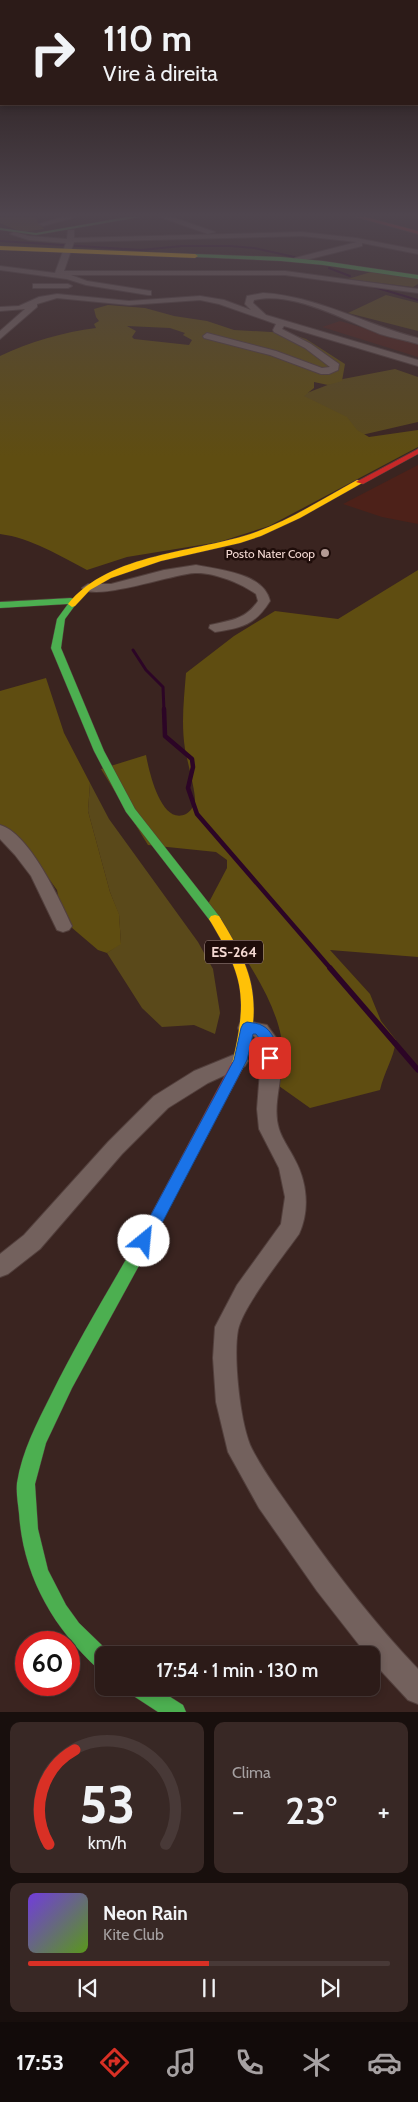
<!DOCTYPE html>
<html lang="pt">
<meta charset="utf-8">
<style>
body{margin:0;font-family:Cabin,sans-serif;background:#382825;color:#f1f3f6;height:100vh;display:flex;flex-direction:column;font-size:19px;white-space:nowrap}
*{box-sizing:border-box;margin:0}
p{font-size:16px;color:#a6a1a2}
.icon{flex:none;width:28px;height:28px;fill:none;stroke:currentColor;stroke-width:2;stroke-linecap:round;stroke-linejoin:round}
.map{position:relative;height:1712px;overflow:hidden}
.side{display:flex;flex-direction:column;gap:10px;padding:10px;background:#180f0d;flex:1}
.side>*{flex:none}
.banner{position:absolute;left:0px;top:0px;width:419px;height:105px;box-shadow:0 2px 8px #0003,0 0 0 1px #483937;background:#2c1b18;color:#f1f3f6;overflow:hidden}
.speed{position:absolute;left:15px;top:1631px;display:flex;gap:10px;font-size:25px;font-weight:700;text-align:center}
.speed>*{display:grid;place-content:center;width:65px;height:65px;border-radius:50%;background:#2c1b18;box-shadow:0 2px 8px #0003,0 0 0 1px #483937;line-height:1}
.speed .limit{border:8px solid #d22;background:#fff;color:#111}
.pin{position:absolute;display:grid;place-items:center;width:42px;height:42px;color:#fff;margin:-21px;border-radius:10px;box-shadow:0 2px 8px #0006}
.me{position:absolute;width:55px;margin:-28px;rotate:28deg;stroke-linejoin:round;filter:drop-shadow(0 0 4px #0008)}
.turn{display:flex;align-items:center;gap:18px;height:105px;padding:0 20px;font-size:22px}
.turn .icon{width:65px;height:65px;stroke-width:2.5}
.turn b{display:block;font-size:35px;line-height:42px}
.big{font-size:38px;font-weight:600;line-height:1.1}
.side .card{flex:1;display:flex;flex-direction:column;justify-content:center;gap:8px;min-width:0;padding:0 18px;border-radius:10px;background:#382825}
.side .dial{align-items:center;gap:0}
.dial svg{height:130px;overflow:visible;fill:none;stroke:#483937;stroke-width:7;stroke-linecap:round;text-anchor:middle}
.dial text{fill:#f1f3f6;stroke:none}
.song{display:flex;align-items:center;gap:15px}
.cover{width:60px;height:60px;border-radius:8px;background:linear-gradient(135deg,hsl(260 70% 55%),hsl(90 70% 35%))}
.played{height:5px;border-radius:2px;background:linear-gradient(90deg,#d93025 50%,#483937 50%)}
.keys{display:flex;justify-content:space-around;direction:ltr}
.heat{display:flex;justify-content:space-between;align-items:center;font-size:28px;direction:ltr}
.side .tiles{flex:1;display:grid;gap:10px;grid-template-columns:1fr 1fr}
.card:last-child{grid-column:span 2}
.trip{position:absolute;left:95px;top:1646px;width:285px;height:50px;border-radius:10px;background:#2c1b18;box-shadow:0 2px 8px #0003,0 0 0 1px #483937;font-weight:600;line-height:50px;text-align:center}
.tabs{display:flex;height:80px;justify-content:space-around;align-items:center;background:#120b0a;color:#a6a1a2}
.tabs .icon{width:35px;height:35px}
.tabs .selected{color:#d93025}
.tabs b{font-size:22px;color:#f1f3f6}
.map>svg:first-child{display:block}
.built{fill:#4d2119}
.green{fill:#5a491a}
.forest{fill:#5f4d11;fill-rule:evenodd}
.lines{fill:none;stroke-linecap:round;stroke-linejoin:round}
.stream-far3{stroke:#2c0526;stroke-width:2}
.stream-far2{stroke:#2c0526;stroke-width:3}
.stream-far1{stroke:#2c0526;stroke-width:4.5}
.stream{stroke:#2c0526;stroke-width:5.5}
.street-casing{stroke:#523f3c;stroke-width:2}
.fast-casing{stroke:#523f3c;stroke-width:1}
.slow-casing{stroke:#523f3c;stroke-width:1}
.jam-casing{stroke:#523f3c;stroke-width:1}
.street{fill:#73615d;fill-rule:evenodd}
.fast{fill:#4caf50;fill-rule:evenodd}
.slow{fill:#ffc107;fill-rule:evenodd}
.jam{fill:#c62828;fill-rule:evenodd}
.route{fill:#1a73e8;stroke:#114b97}
.poi-dot{fill:#b39a94;stroke:#1f0d0a;stroke-width:2}
.labels{text-anchor:middle;dominant-baseline:central;stroke-width:5;stroke-linejoin:round;paint-order:stroke}
.far-poi-label{font-size:12px;fill:#f4d9d3;stroke:#1f0d0a;text-anchor:end}
.shield{fill:#1f0d0a;stroke:#b49c97;stroke-width:1}
.shield-label{font-size:14px;font-weight:bold;fill:#f4d9d3}
</style>
<div class="map">
<svg width="418" height="1712" viewBox="0 0 418 1712">
<rect width="100%" height="100%" fill="#3a2420"/>
<g class="built">
<polygon points="340,321 418,344 418,357 322,327"/>
<polygon points="418,465 418,524 382,517 343,504"/>
</g>
<g class="green">
<polygon points="0,217 36,217 38,223 44,229 21,232 0,223"/>
<polygon points="374,271 418,278 418,284 413,287 348,279"/>
<polygon points="386,295 418,303 418,331 348,313"/>
<polygon points="395,369 418,377 418,422 353,437 294,398 343,379"/>
<polygon points="90,783 109,819 198,942 213,969 220,1013 215,1034 194,1025 162,1027 142,1008 107,953 121,943 119,915 110,892 88,811"/>
</g>
<g class="forest">
<path d="M 108,305 L 145,308 L 174,316 L 207,321 L 234,330 L 288,333 L 306,339 L 345,364 L 342,381 L 328,385 L 314,382 L 314,388 L 304,396 L 347,417 L 357,430 L 369,437 L 418,430 L 418,447 L 269,526 L 219,542 L 127,557 L 87,570 C 60,556 31,538 0,534 L 0,356 C 29,342 64,332 96,328 L 94,324 L 99,321 L 96,317 L 94,309 ZM 127,326 L 170,328 L 185,333 L 183,335 L 192,340 L 189,345 L 134,339 L 132,337 L 136,331 Z"/>
<path d="M 418,570 L 418,957 L 330,950 L 370,994 L 381,1021 L 396,1040 C 394,1058 384,1072 380,1090 L 310,1108 L 279,1086 C 280,1072 284,1049 281,1036 C 272,991 234,941 208,904 L 227,868 L 227,860 L 216,852 L 148,845 L 101,769 L 146,755 C 149,771 161,826 186,814 C 190,812 194,806 195,802 C 196,793 187,760 185,749 C 181,723 184,699 186,673 L 234,636 L 275,611 L 338,619 Z"/>
<polygon points="46,678 64,733 90,783 88,811 110,892 119,914 121,944 107,953 98,950 71,927 61,910 57,890 39,865 0,829 0,691"/>
</g>
<g class="lines">
<g class="stream-far3">
<polyline points="0,241 141,250 182,246 230,246 254,248 299,258"/>
<polyline points="329,268 350,276"/>
<polyline points="374,287 418,300"/>
</g>
<polyline class="stream-far2" points="133,650 146,670 163,687 164,711"/>
<polyline class="stream-far1" points="164,709 165,736 192,759 193,767 188,788 197,814 331,969"/>
<polyline class="stream" points="330,968 418,1070"/>
<g class="street-casing">
<g id="street">
<polygon points="62,217 76,217 43,226 39,224"/>
<polygon points="160,217 172,217 215,232 208,234"/>
<polygon points="68,230 74,230 74,238 302,232 356,238 418,250 418,254 362,243 362,246 298,262 294,260 295,258 357,242 302,236 74,242 64,271 285,271 418,289 418,293 285,275 71,275 87,281 151,291 151,295 148,295 86,285 67,279 0,270 0,266 55,273 66,243 29,240 10,234 14,232 29,236 67,239"/>
<polygon points="33,284 68,284 72,286 68,288 33,288"/>
<path d="M 263,293 C 317,296 366,325 418,338 L 418,344 C 405,340 393,338 380,334 C 344,320 293,291 254,300 L 253,303 L 266,315 L 418,360 L 418,366 L 284,326 L 282,329 L 311,344 L 339,364 L 338,370 L 329,374 L 321,374 L 270,355 L 204,338 L 203,336 L 207,333 L 276,351 L 322,368 L 330,367 L 305,348 L 274,332 L 273,330 L 276,324 L 219,304 L 200,300 L 129,305 L 57,298 L 37,304 L 37,307 L 0,339 L 0,331 L 25,309 L 0,311 L 0,307 L 19,306 L 39,297 L 57,294 L 129,301 L 200,296 L 224,300 L 251,310 L 245,304 L 247,296 Z"/>
<path d="M 196,565 C 220,570 264,573 270,601 C 255,625 242,628 215,632 L 209,628 L 210,625 C 231,620 245,620 258,601 L 256,594 C 241,583 213,572 195,573 C 173,574 94,602 82,588 L 88,584 L 111,584 L 164,570 Z"/>
<path d="M 0,825 C 29,833 60,900 72,926 L 69,930 L 63,932 L 57,930 L 31,876 L 15,855 L 0,839 Z"/>
<path d="M 247,1021 L 267,1025 C 270,1030 275,1035 278,1041 C 289,1068 270,1101 279,1129 C 282,1139 290,1150 295,1160 C 307,1182 310,1210 299,1234 C 284,1255 243,1306 238,1330 C 233,1356 240,1425 252,1449 C 266,1476 285,1500 302,1525 C 338,1576 375,1624 418,1669 L 418,1704 L 408,1700 L 371,1660 L 371,1655 L 367,1655 L 317,1591 L 259,1508 L 228,1452 L 216,1402 L 213,1358 L 215,1327 L 237,1285 L 281,1224 L 285,1197 L 279,1168 L 259,1129 L 257,1109 L 261,1058 L 260,1044 L 254,1036 L 240,1033 L 238,1028 L 240,1023 Z"/>
<polygon points="238,1053 245,1056 248,1061 245,1066 208,1083 168,1108 122,1154 40,1249 8,1274 0,1277 0,1254 24,1235 108,1142 154,1096 194,1071"/>
</g>
</g>
<g class="fast-casing">
<g id="fast">
<polygon points="127,217 140,217 36,235 0,230 0,228 36,233"/>
<polygon points="195,254 281,257 323,261 418,275 418,279 323,265 281,261 193,257"/>
<polygon points="71,598 74,599 76,604 65,619 61,648 104,751 135,809 219,916 221,919 219,922 211,922 126,812 94,751 51,648 57,619 68,604 0,608 0,602"/>
<path d="M 145,1233 L 150,1235 L 153,1240 L 72,1388 L 46,1443 L 35,1484 L 38,1529 L 48,1570 L 66,1605 L 79,1623 L 111,1654 L 104,1655 L 104,1671 L 97,1668 C 52,1626 23,1575 19,1513 C 18,1503 16,1493 17,1483 C 22,1451 37,1423 51,1395 C 78,1340 110,1288 140,1235 Z"/>
<polygon points="129,1688 156,1688 183,1705 186,1712 158,1712 132,1695"/>
</g>
</g>
<g class="slow-casing">
<g id="slow">
<polygon points="0,246 195,254 198,256 195,258 0,250"/>
<path d="M 357,480 L 364,482 L 300,518 L 261,536 L 240,543 L 161,561 L 111,578 L 90,590 L 75,606 L 72,607 L 68,604 C 110,552 197,553 256,532 C 292,519 324,498 357,480 Z"/>
<path d="M 215,915 L 219,916 C 244,957 259,983 252,1032 C 250,1045 248,1058 242,1070 L 237,1071 L 232,1070 L 230,1066 L 233,1060 C 248,994 243,976 209,919 L 211,916 Z"/>
</g>
</g>
<g class="jam-casing">
<g id="jam">
<polygon points="356,217 365,217 418,231 418,234"/>
<polygon points="418,449 418,454 363,484 356,482"/>
<polygon points="237,1061 242,1062 244,1066 150,1245 145,1247 140,1245 137,1240 140,1235 232,1062"/>
</g>
</g>
<use href="#street" class="street"/>
<use href="#fast" class="fast"/>
<use href="#slow" class="slow"/>
<use href="#jam" class="jam"/>
</g>
<linearGradient id="sky" x2="0" y2="1"><stop stop-color="#201412"/><stop offset="0.47" stop-color="#4f454e"/><stop offset="1" stop-color="#4f454e" stop-opacity="0"/></linearGradient>
<rect width="418" height="457" fill="url(#sky)"/>
<path class="route" d="M 247,1022 C 252,1023 259,1023 263,1026 C 274,1032 281,1051 275,1062 L 270,1064 L 266,1062 L 263,1043 L 256,1034 L 253,1034 L 247,1060 L 150,1246 L 144,1248 L 139,1246 L 137,1241 L 139,1237 L 234,1060 L 241,1028 L 243,1024 Z"/>
<circle class="poi-dot" cx="325" cy="553" r="5"/>
<g class="labels">
<g class="far-poi-label">
<text x="315" y="553">Posto Nater Coop</text>
</g>
<rect class="shield" x="205" y="940.5" width="58" height="23" rx="4"/>
<g class="shield-label">
<text x="234" y="952">ES-264</text>
</g>
</g>
</svg>
<div class="speed"><div class="limit">60</div></div>
<div class="pin" style="left:270px;top:1058px;background:#d93025"><svg class="icon" aria-label="arrive" viewBox="0 0 24 24"><path d="M6 21V4h12l-3 4 3 4H6"/></svg></div>
<svg class="me" style="left:144px;top:1241px" viewBox="-20 -20 40 40"><circle r="19" fill="#fff"/><path d="M0-13L10 11 0 6-10 11z" fill="#1a73e8"/></svg>
<div class="trip">17:54 · 1 min · 130 m</div>
<div class="banner">
<div class="turn"><svg class="icon" aria-label="right" viewBox="0 0 24 24"><path d="M7 20v-9h11M14 6l5 5-5 5"/></svg><div><b>110 m</b>Vire à direita</div></div>
</div>
</div>
<section class="side">
<div class="tiles">
<div class="card dial"><svg viewBox="0 0 100 80">
<path d="M14 69A42 42 0 1 1 86 69"/>
<path d="M14 69A42 42 0 0 1 30 11" stroke="#d93025"/>
<text x="50" y="56" font-size="32" font-weight="700">53</text>
<text x="50" y="72" font-size="11">km/h</text>
</svg></div>
<div class="card"><p>Clima</p>
<div class="heat"><a>−</a><b class="big">23°</b><a>+</a></div>
</div>
<div class="card">
<div class="song"><i class="cover"></i><div><b>Neon Rain</b><p>Kite Club</p></div></div>
<div class="played"></div>
<div class="keys"><svg class="icon" aria-label="previous" viewBox="0 0 24 24"><path d="M18 5L8 12l10 7zM5 5v14"/></svg><svg class="icon" aria-label="pause" viewBox="0 0 24 24"><path d="M8 5v14M16 5v14"/></svg><svg class="icon" aria-label="next" viewBox="0 0 24 24"><path d="M6 5l10 7-10 7zM19 5v14"/></svg></div>
</div>
</div>
</section>
<nav class="tabs">
<b>17:53</b>
<svg class="icon selected" aria-label="directions" viewBox="0 0 24 24"><path d="M12 3l9 9-9 9-9-9zM9 14v-3h6M13 9l2 2-2 2"/></svg>
<svg class="icon" aria-label="music" viewBox="0 0 24 24"><path d="M9 18V5l10-2v13"/><circle cx="6" cy="18" r="3"/><circle cx="16" cy="16" r="3"/></svg>
<svg class="icon" aria-label="phone" viewBox="0 0 24 24"><path d="M5 4h4l2 5-3 2q2 4 5 5l2-3 5 2v4C11 20 4 13 5 4z"/></svg>
<svg class="icon" aria-label="climate" viewBox="0 0 24 24"><path d="M12 3v18M4 7l16 10M4 17L20 7"/></svg>
<svg class="icon" aria-label="car" viewBox="0 0 24 24"><path d="M5 17H2v-5l4-1 3-4h7l3 4 3 1v5h-3M9 17h6M6 11h13"/><circle cx="7" cy="17" r="2"/><circle cx="17" cy="17" r="2"/></svg>
</nav>
